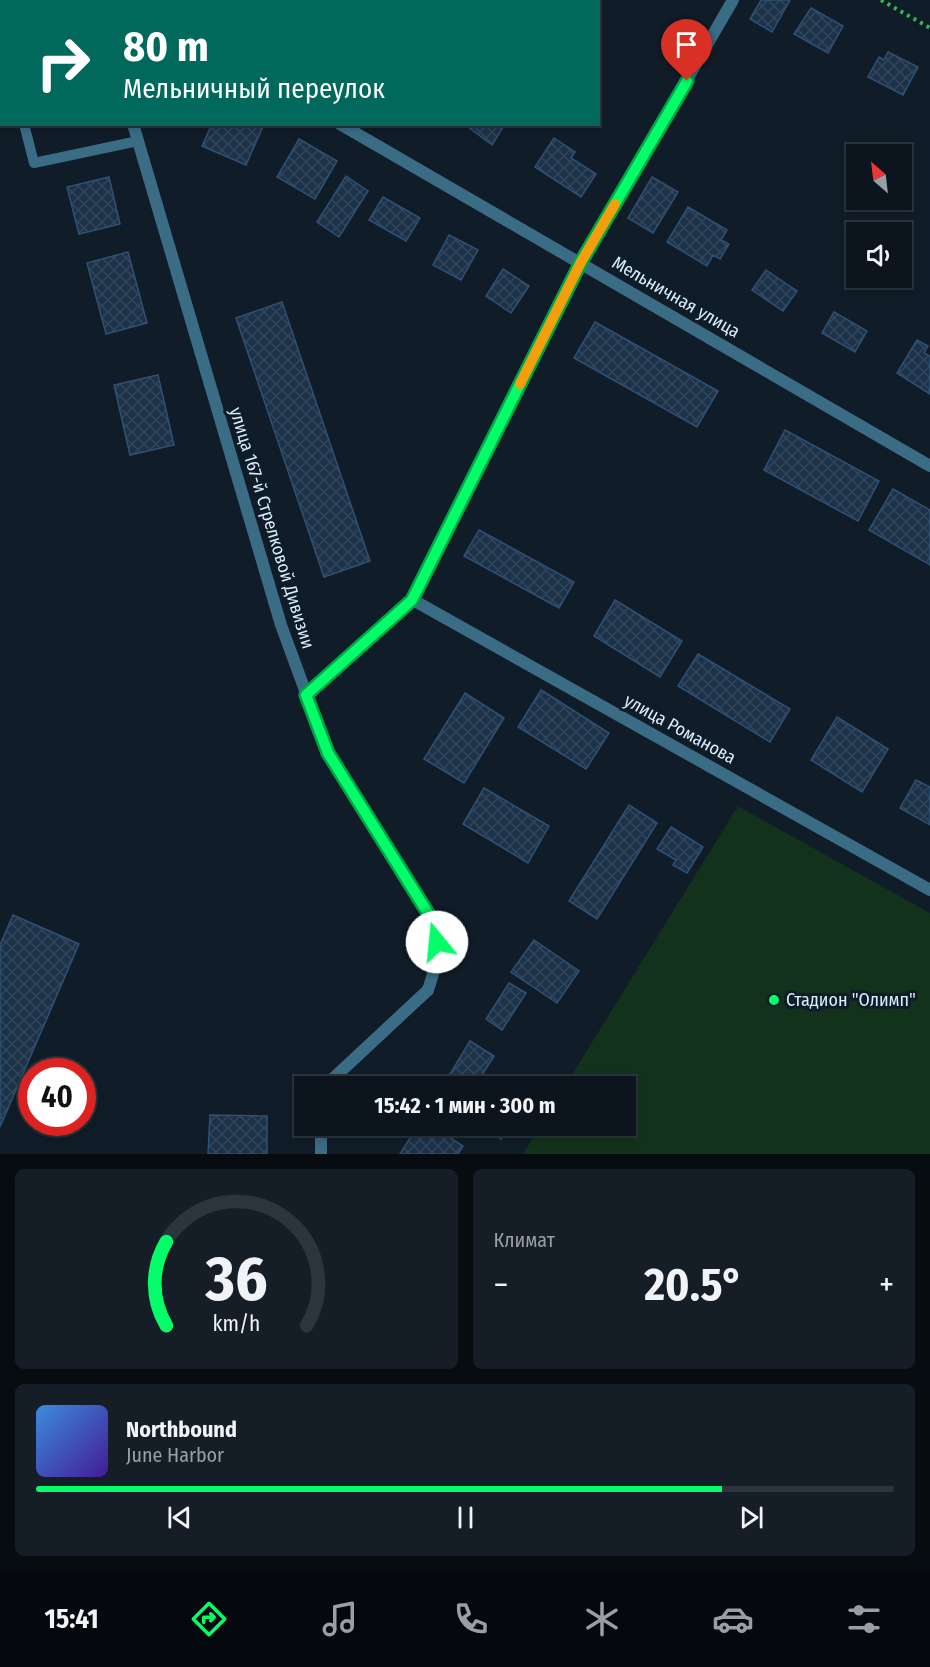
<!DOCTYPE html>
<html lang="ru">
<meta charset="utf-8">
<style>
body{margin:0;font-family:"Fira Sans Condensed",sans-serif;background:#151e27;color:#f1f3f6;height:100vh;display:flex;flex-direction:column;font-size:22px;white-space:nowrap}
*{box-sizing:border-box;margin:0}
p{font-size:20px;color:#9a9fa4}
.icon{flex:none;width:33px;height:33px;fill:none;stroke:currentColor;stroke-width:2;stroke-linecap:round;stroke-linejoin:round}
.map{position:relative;height:1154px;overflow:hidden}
.panel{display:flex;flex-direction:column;gap:15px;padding:15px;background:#070c10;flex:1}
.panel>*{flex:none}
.banner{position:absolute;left:0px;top:0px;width:600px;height:126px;box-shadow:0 3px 9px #0003,0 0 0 2px #2c343c;background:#00695c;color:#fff;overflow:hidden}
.needle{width:39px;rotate:332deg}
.buttons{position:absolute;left:846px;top:144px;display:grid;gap:12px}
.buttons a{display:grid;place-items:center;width:66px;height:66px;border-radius:0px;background:#0c151e;box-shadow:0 3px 9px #0003,0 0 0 2px #2c343c;font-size:30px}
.speed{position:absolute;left:18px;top:1058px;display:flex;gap:12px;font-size:30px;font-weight:700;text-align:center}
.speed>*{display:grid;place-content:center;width:78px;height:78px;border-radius:50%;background:#0c151e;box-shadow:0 3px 9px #0003,0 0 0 2px #2c343c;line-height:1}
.speed .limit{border:9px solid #d22;background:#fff;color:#111}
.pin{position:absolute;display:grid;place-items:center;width:51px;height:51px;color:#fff;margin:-62px -26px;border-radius:50% 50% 50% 0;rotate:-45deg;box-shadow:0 0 6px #0007}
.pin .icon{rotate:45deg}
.me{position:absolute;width:66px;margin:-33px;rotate:343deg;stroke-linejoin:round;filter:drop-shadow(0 0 4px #0008)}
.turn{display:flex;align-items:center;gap:21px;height:126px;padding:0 24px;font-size:27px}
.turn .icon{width:78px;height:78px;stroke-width:2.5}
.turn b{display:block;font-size:42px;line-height:51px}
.big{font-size:45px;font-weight:700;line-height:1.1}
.panel .card{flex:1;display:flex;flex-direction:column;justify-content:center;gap:9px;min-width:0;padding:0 21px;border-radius:9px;background:#151e27}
.panel .dial{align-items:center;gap:0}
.dial svg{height:156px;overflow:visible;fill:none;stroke:#2c343c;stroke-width:7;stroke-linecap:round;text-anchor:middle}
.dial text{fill:#f1f3f6;stroke:none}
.song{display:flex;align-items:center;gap:18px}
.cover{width:72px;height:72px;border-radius:9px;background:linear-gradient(135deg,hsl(210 70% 55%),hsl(260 70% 35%))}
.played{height:6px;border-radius:3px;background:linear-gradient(90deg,#03fe6a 80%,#2c343c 80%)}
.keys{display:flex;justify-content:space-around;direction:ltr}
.heat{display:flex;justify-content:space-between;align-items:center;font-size:33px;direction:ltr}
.panel .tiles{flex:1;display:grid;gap:15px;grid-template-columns:1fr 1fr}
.card:last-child{grid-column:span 2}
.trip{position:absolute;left:294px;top:1076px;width:342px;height:60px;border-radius:0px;background:#0c151e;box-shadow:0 3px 9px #0003,0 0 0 2px #2c343c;font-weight:700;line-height:60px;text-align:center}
.tabs{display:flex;height:96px;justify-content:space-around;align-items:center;background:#05080c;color:#9a9fa4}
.tabs .icon{width:42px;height:42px}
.tabs .on{color:#03fe6a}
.tabs b{font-size:27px;color:#f1f3f6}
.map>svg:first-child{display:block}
.park{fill:#13321b}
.building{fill:url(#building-cross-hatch);stroke:#2e5174;stroke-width:1.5}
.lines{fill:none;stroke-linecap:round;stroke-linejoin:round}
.path{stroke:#30b952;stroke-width:4;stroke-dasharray:3 4.5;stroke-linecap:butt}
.service{stroke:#3b6c86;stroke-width:10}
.minor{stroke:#3b6c86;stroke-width:12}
.tertiary{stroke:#3b6c86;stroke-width:12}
.route-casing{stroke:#02a545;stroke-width:15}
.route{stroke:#03fe6a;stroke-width:10}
.slow{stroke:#f59e0b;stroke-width:10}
.poi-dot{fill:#03fe6a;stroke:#101c28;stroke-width:2}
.labels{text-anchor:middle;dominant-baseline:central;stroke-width:6;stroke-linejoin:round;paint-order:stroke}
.street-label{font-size:18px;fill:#d7eeff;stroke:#101c28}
.poi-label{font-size:18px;fill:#d7eeff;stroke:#101c28;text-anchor:start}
</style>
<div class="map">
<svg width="930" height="1154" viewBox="0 0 930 1154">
<defs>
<pattern id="building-cross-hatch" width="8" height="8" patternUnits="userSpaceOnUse" patternTransform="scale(1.5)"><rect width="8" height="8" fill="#1c3249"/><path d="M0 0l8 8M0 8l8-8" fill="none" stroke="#32465b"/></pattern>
</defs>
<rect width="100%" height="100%" fill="#101c28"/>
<polygon class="park" points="738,806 930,913 930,1154 523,1154 541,1125 626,1125 626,1086 565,1086"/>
<g class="building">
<polygon points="761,0 790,0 772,32 750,19"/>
<polygon points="811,8 843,26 828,53 794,34"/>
<polygon points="888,52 918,67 903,95 868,77 879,57 884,60"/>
<polygon points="212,124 264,124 246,165 202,146"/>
<polygon points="464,124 505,124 492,145"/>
<polygon points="554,138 575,152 571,158 596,174 581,197 535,167"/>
<polygon points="299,139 337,161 315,199 277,177"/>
<polygon points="346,176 368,191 339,237 317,222"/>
<polygon points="109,177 120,224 79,234 67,187"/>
<polygon points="652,177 678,192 653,233 628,218"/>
<polygon points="383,197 420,218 406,241 369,220"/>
<polygon points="688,207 727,230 721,240 729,244 720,259 713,255 707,266 667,242"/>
<polygon points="449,235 478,250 461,280 433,265"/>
<polygon points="128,252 147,323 106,334 87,263"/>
<polygon points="503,269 529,286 511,313 486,296"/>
<polygon points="766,270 797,291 783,311 752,290"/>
<polygon points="282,302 370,561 324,577 236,318"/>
<polygon points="834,312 867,331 855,352 822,333"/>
<polygon points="595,322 718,391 697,427 574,358"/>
<polygon points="917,340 928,346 924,353 930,356 930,394 897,373"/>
<polygon points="158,375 174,445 130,455 114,385"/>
<polygon points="785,430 879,481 858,521 764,470"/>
<polygon points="893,489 930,510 930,565 869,530"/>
<polygon points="479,530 574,582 559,608 464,556"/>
<polygon points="615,600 682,641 660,677 594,636"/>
<polygon points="698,654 790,709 770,742 678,686"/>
<polygon points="541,690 609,733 586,769 518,727"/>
<polygon points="465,693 504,718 464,783 424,759"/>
<polygon points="837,717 888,749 862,792 811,760"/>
<polygon points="916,780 930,787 930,825 900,808"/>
<polygon points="484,788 549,826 528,863 463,824"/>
<polygon points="629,805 657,823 597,919 569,901"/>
<polygon points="671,827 703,847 687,873 673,865 676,860 657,849"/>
<polygon points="13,915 79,944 0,1127 0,945"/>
<polygon points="534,940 579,971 557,1003 511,972"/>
<polygon points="509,983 526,993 502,1030 486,1019"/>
<polygon points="470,1041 494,1056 475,1086 470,1086 450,1074"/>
<polygon points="210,1115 267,1116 267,1154 208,1154"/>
<polygon points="418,1125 430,1125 463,1146 458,1154 400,1154"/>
<polygon points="479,1125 510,1125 501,1139"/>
</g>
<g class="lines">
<polyline class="path" points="881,0 930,28"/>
<g class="service">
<polyline points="57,2 59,0"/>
<polyline points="0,30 2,36"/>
<polyline points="24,124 34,163 138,141"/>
</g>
<g class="minor">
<polyline points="123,0 126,2"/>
<polyline points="340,124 930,466"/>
<polyline points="413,600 930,890"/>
<polyline points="306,695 413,600 581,262 733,0"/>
<polyline points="325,1086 428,990"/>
<polyline points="321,1125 321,1154"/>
</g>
<g class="tertiary">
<polyline points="94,0 95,2"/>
<polyline points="133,124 281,625 328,753 436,926 438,958 428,990"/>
</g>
</g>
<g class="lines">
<g class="route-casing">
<polyline id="route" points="437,942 436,926 328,753 306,695 412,600 581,262 687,81"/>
</g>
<use href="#route" class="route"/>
<polyline class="slow" points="520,384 581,262 615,204"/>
</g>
<circle class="poi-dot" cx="774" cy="1000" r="6"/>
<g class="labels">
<g class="street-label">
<text transform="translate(676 297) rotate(30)">Мельничная улица</text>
<text transform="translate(272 528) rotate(73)">улица 167-й Стрелковой Дивизии</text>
<text transform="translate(680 729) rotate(29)">улица Романова</text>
</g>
<g class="poi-label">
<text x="786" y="1000">Стадион "Олимп"</text>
</g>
</g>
</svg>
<div class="buttons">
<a><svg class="needle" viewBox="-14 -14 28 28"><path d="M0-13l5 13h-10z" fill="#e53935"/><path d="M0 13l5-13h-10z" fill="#9a9fa4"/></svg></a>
<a><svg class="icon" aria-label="sound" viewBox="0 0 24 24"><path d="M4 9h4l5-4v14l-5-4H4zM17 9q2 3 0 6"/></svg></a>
</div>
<div class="speed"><div class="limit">40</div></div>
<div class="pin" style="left:687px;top:81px;background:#d93025"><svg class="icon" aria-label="arrive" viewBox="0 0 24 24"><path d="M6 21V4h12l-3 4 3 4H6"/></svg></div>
<svg class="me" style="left:437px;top:942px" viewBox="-20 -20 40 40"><circle r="19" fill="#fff"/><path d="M0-13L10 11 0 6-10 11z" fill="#03fe6a"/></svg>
<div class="trip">15:42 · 1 мин · 300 m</div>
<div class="banner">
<div class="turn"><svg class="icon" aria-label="right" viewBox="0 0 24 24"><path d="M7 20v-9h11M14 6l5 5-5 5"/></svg><div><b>80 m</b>Мельничный переулок</div></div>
</div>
</div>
<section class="panel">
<div class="tiles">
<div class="card dial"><svg viewBox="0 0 100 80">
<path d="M14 69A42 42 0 1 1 86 69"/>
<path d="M14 69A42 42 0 0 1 14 26" stroke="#03fe6a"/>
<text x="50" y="56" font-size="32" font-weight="700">36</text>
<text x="50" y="72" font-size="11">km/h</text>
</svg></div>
<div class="card"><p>Климат</p>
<div class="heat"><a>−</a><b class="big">20.5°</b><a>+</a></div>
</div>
<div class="card">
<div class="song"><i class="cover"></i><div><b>Northbound</b><p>June Harbor</p></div></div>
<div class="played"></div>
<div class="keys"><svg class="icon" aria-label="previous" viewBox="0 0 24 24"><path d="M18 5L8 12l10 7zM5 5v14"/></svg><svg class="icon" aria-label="pause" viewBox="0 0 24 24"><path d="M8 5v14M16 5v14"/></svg><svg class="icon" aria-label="next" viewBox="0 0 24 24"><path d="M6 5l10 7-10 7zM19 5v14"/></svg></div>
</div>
</div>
</section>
<nav class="tabs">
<b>15:41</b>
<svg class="icon on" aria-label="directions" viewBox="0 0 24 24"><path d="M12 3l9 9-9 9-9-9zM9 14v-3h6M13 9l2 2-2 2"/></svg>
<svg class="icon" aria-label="music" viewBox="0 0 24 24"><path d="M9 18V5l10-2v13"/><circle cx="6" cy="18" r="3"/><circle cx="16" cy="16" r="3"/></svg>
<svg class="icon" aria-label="phone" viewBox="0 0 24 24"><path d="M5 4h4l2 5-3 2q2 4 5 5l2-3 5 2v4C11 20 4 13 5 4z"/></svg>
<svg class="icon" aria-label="climate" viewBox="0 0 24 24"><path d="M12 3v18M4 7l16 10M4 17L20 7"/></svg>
<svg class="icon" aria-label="car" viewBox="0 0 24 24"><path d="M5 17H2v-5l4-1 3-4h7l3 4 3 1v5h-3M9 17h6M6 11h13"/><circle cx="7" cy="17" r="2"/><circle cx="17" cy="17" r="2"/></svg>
<svg class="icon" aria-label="filters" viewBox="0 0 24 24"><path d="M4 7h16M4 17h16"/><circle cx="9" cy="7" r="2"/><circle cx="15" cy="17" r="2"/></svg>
</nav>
